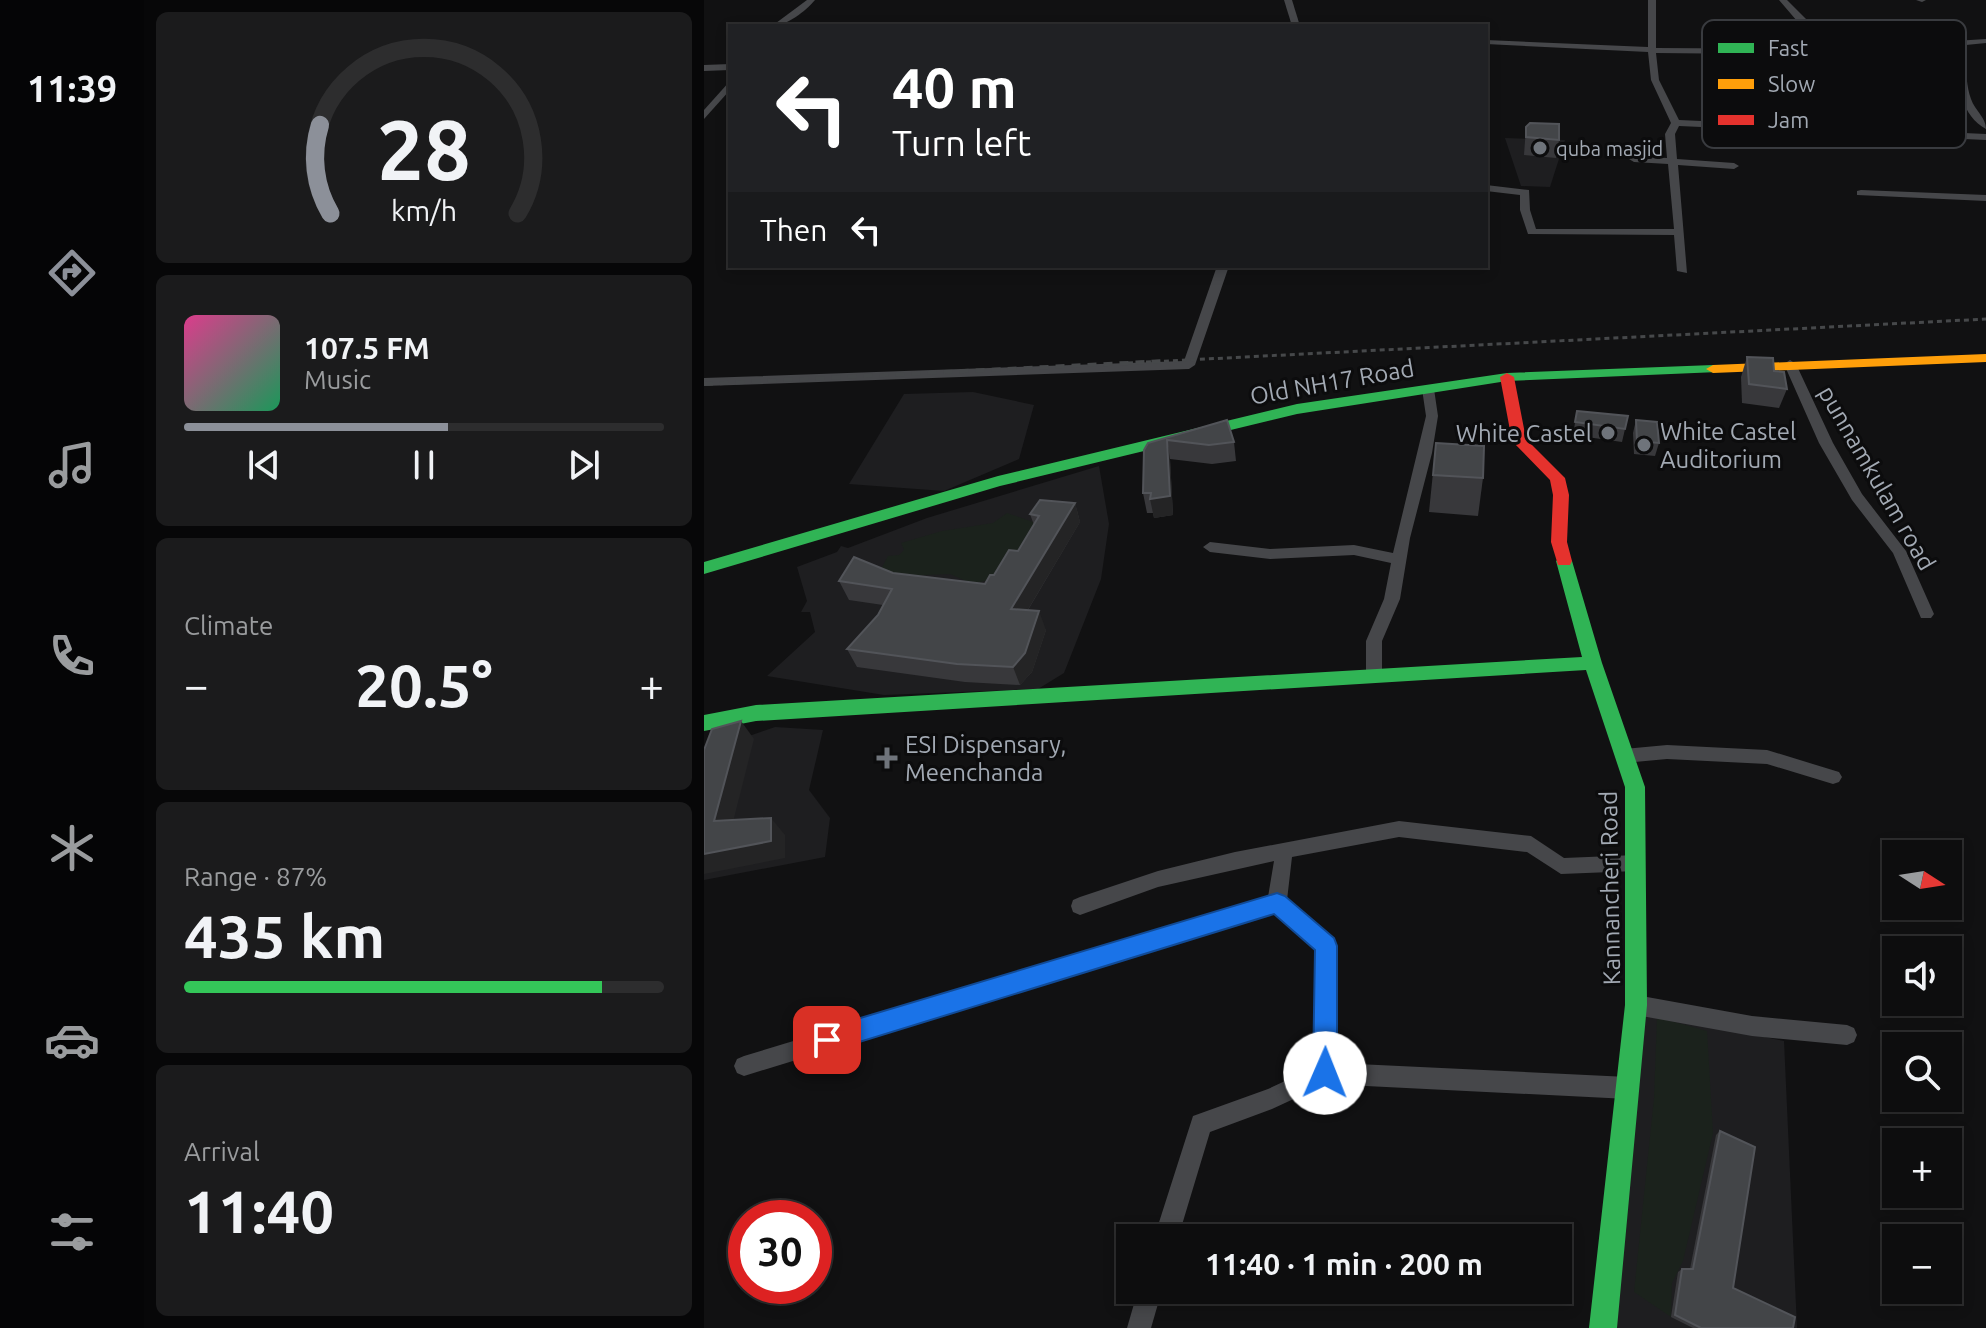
<!DOCTYPE html>
<meta charset="utf-8">
<style>
body{margin:0;font-family:Ubuntu,sans-serif;background:#1b1b1c;color:#f1f3f6;height:100vh;display:flex;flex-direction:column;font-size:30px;white-space:nowrap}
*{box-sizing:border-box;margin:0}
p{font-size:26px;color:#9a9c9e}
.icon{flex:none;width:44px;height:44px;fill:none;stroke:currentColor;stroke-width:2;stroke-linecap:round;stroke-linejoin:round}
.map{position:relative;flex:1;overflow:hidden}
.drawer{display:flex;flex-direction:column;gap:12px;padding:12px;background:#070708;width:560px}
.drawer>*{flex:none}
.hud{position:absolute;left:24px;top:24px;width:760px;height:244px;border-radius:0px;box-shadow:0 4px 12px #0003,0 0 0 2px #2d2d2e;background:#202124;color:#fff;overflow:hidden}
.needle{width:52px;rotate:102deg}
.fabs{position:absolute;left:1178px;top:840px;display:grid;gap:16px}
.fabs a{display:grid;place-items:center;width:80px;height:80px;border-radius:0px;background:#0d0d0e;box-shadow:0 4px 12px #0003,0 0 0 2px #2d2d2e;font-size:40px}
.speed{position:absolute;left:24px;top:1200px;display:flex;gap:16px;font-size:40px;font-weight:700;text-align:center}
.speed>*{display:grid;place-content:center;width:104px;height:104px;border-radius:50%;background:#0d0d0e;box-shadow:0 4px 12px #0003,0 0 0 2px #2d2d2e;line-height:1}
.speed .limit{border:12px solid #d22;background:#fff;color:#111}
.pin{position:absolute;display:grid;place-items:center;width:68px;height:68px;color:#fff;margin:-34px;border-radius:16px;box-shadow:0 4px 12px #0006}
.me{position:absolute;width:88px;margin:-44px;rotate:1deg;stroke-linejoin:round;filter:drop-shadow(0 0 6px #0008)}
.turn{display:flex;align-items:center;gap:28px;height:168px;padding:0 32px;font-size:36px}
.turn .icon{width:104px;height:104px;stroke-width:2.5}
.turn b{display:block;font-size:56px;line-height:68px}
.then{display:flex;align-items:center;height:76px;padding:0 32px;background:#0003;gap:16px;font-size:30px}
.big{font-size:60px;font-weight:700;line-height:1.1}
.drawer .tile{flex:1;display:flex;flex-direction:column;justify-content:center;gap:12px;min-width:0;padding:0 28px;border-radius:12px;background:#1b1b1c}
.drawer .dial{align-items:center;gap:0}
.dial svg{height:208px;overflow:visible;fill:none;stroke:#2d2d2e;stroke-width:7;stroke-linecap:round;text-anchor:middle}
.dial text{fill:#f1f3f6;stroke:none}
.song{display:flex;align-items:center;gap:24px}
.cover{width:96px;height:96px;border-radius:12px;background:linear-gradient(135deg,hsl(330 70% 55%),hsl(150 70% 35%))}
.played{height:8px;border-radius:4px;background:linear-gradient(90deg,#8c9099 55%,#2d2d2e 55%)}
.keys{display:flex;justify-content:space-around;direction:ltr}
.heat{display:flex;justify-content:space-between;align-items:center;font-size:44px;direction:ltr}
.charge{height:12px;border-radius:6px;background:linear-gradient(90deg,#34c759 87%,#2d2d2e 0)}
.trip{position:absolute;left:412px;top:1224px;width:456px;height:80px;border-radius:0px;background:#0d0d0e;box-shadow:0 4px 12px #0003,0 0 0 2px #2d2d2e;font-weight:700;line-height:80px;text-align:center}
main{display:flex;flex:1;min-height:0}
.tab-bar{display:flex;flex-direction:column;width:144px;justify-content:space-around;align-items:center;background:#050506;color:#9a9c9e}
.tab-bar .icon{width:56px;height:56px}
.tab-bar .current{color:#8c9099}
.tab-bar b{font-size:36px;color:#f1f3f6}
.map>svg:first-child{display:block}
.built{fill:#1e1e20}
.green{fill:#1b221c}
.lines{fill:none;stroke-linecap:round;stroke-linejoin:round}
.street{fill:#46474a;fill-rule:evenodd}
.fast{fill:#30b455;fill-rule:evenodd}
.slow{fill:#ff9f0a;fill-rule:evenodd}
.jam{fill:#e5322d;fill-rule:evenodd}
.rail-far1{stroke:#46484a;stroke-width:3;stroke-dasharray:5 4;stroke-linecap:butt}
.rail{stroke:#46484a;stroke-width:4;stroke-dasharray:9 7;stroke-linecap:butt}
.wall{fill:#38383b}
.shaded-wall{fill:#242425}
.building{fill:#434548;stroke:#525459;stroke-width:2}
.route{fill:#1a73e8;stroke:#114b97;stroke-width:2}
.poi-dot{fill:#6f747b;stroke:#0c0c0d;stroke-width:3}
.labels{text-anchor:middle;dominant-baseline:central;stroke-width:6;stroke-linejoin:round;paint-order:stroke}
.far-poi-label{font-size:20px;fill:#a2a9b3;stroke:#0c0c0d;text-anchor:start}
.street-label{font-size:24px;fill:#a2a9b3;stroke:#0c0c0d}
.poi-label{font-size:24px;fill:#a2a9b3;stroke:#0c0c0d;text-anchor:start}
.key{fill:#0c0c0d;stroke:#393b3f;stroke-width:2}
.key-label{font-size:22px;fill:#a2a9b3}
</style>
<main>
<nav class="tab-bar">
<b>11:39</b>
<svg class="icon current" aria-label="directions" viewBox="0 0 24 24"><path d="M12 3l9 9-9 9-9-9zM9 14v-3h6M13 9l2 2-2 2"/></svg>
<svg class="icon" aria-label="music" viewBox="0 0 24 24"><path d="M9 18V5l10-2v13"/><circle cx="6" cy="18" r="3"/><circle cx="16" cy="16" r="3"/></svg>
<svg class="icon" aria-label="phone" viewBox="0 0 24 24"><path d="M5 4h4l2 5-3 2q2 4 5 5l2-3 5 2v4C11 20 4 13 5 4z"/></svg>
<svg class="icon" aria-label="climate" viewBox="0 0 24 24"><path d="M12 3v18M4 7l16 10M4 17L20 7"/></svg>
<svg class="icon" aria-label="car" viewBox="0 0 24 24"><path d="M5 17H2v-5l4-1 3-4h7l3 4 3 1v5h-3M9 17h6M6 11h13"/><circle cx="7" cy="17" r="2"/><circle cx="17" cy="17" r="2"/></svg>
<svg class="icon" aria-label="filters" viewBox="0 0 24 24"><path d="M4 7h16M4 17h16"/><circle cx="9" cy="7" r="2"/><circle cx="15" cy="17" r="2"/></svg>
</nav>
<section class="drawer">
<div class="tile dial"><svg viewBox="0 0 100 80">
<path d="M14 69A42 42 0 1 1 86 69"/>
<path d="M14 69A42 42 0 0 1 10 35" stroke="#8c9099"/>
<text x="50" y="56" font-size="32" font-weight="700">28</text>
<text x="50" y="72" font-size="11">km/h</text>
</svg></div>
<div class="tile">
<div class="song"><i class="cover"></i><div><b>107.5 FM</b><p>Music</p></div></div>
<div class="played"></div>
<div class="keys"><svg class="icon" aria-label="previous" viewBox="0 0 24 24"><path d="M18 5L8 12l10 7zM5 5v14"/></svg><svg class="icon" aria-label="pause" viewBox="0 0 24 24"><path d="M8 5v14M16 5v14"/></svg><svg class="icon" aria-label="next" viewBox="0 0 24 24"><path d="M6 5l10 7-10 7zM19 5v14"/></svg></div>
</div>
<div class="tile"><p>Climate</p>
<div class="heat"><a>−</a><b class="big">20.5°</b><a>+</a></div>
</div>
<div class="tile"><p>Range · 87%</p><b class="big">435 km</b><div class="charge"></div></div>
<div class="tile"><p>Arrival</p><b class="big">11:40</b></div>
</section>
<div class="map">
<svg width="1282" height="1328" viewBox="0 0 1282 1328">
<rect width="100%" height="100%" fill="#111112"/>
<g class="built">
<polygon points="801,138 861,140 846,187 817,186"/>
<polygon points="269,392 330,405 315,459 240,491 145,484 200,394"/>
<polygon points="395,466 405,524 397,579 360,673 334,689 180,695 63,676 111,632 106,612 97,612 103,601 93,567 133,552 137,546 144,548 223,518"/>
<polygon points="71,727 119,730 105,790 126,818 121,857 0,880 0,784 17,746"/>
<polygon points="940,1011 1080,1041 1093,1328 909,1328"/>
</g>
<g class="green">
<polygon points="303,513 329,522 330,537 288,579 269,584 246,574 195,576 175,573 184,556 195,555 200,550 197,543 238,531 289,523"/>
<polygon points="953,1017 1003,1031 1009,1133 979,1261 968,1283 967,1317 930,1292 950,1098"/>
</g>
<g class="lines">
<g class="street">
<path d="M 103,0 L 111,0 C 102,11 82,26 68,26 Z"/>
<polygon points="580,0 588,0 596,26 588,26"/>
<path d="M 944,0 L 952,0 L 952,48 L 1117,49 L 1075,0 L 1083,0 L 1107,24 L 1125,49 L 1282,39 L 1282,43 L 1262,45 C 1262,63 1261,82 1267,99 C 1271,111 1282,117 1282,129 C 1253,113 1253,75 1254,46 L 1148,55 L 952,53 L 955,80 L 975,120 L 1282,134 L 1282,140 L 975,126 L 971,134 L 973,159 L 1030,163 L 1035,166 L 1030,169 L 974,165 L 983,273 L 973,271 L 970,235 L 824,234 L 816,210 L 816,195 L 782,191 L 782,185 L 825,190 L 826,210 L 832,229 L 970,229 L 964,164 L 930,162 L 925,159 L 930,156 L 963,158 L 961,134 L 967,123 L 947,80 L 944,52 L 782,44 L 782,40 L 944,47 Z"/>
<polygon points="1212,0 1222,0 1218,2"/>
<polygon points="26,64 26,70 0,71 0,65"/>
<polygon points="26,81 26,90 0,119 0,110"/>
<polygon points="1157,190 1282,195 1282,201 1153,195 1153,191"/>
<polygon points="513,266 525,266 491,365 485,369 0,386 0,378 480,361"/>
<polygon points="1086,360 1092,364 1129,443 1158,494 1202,551 1230,614 1227,618 1217,618 1189,553 1148,500 1115,443 1080,364"/>
<polygon points="724,385 730,389 734,416 728,453 706,538 696,599 678,641 678,674 676,678 664,678 662,674 662,641 680,599 687,563 650,555 566,559 506,552 499,547 506,542 566,549 650,545 689,553 722,416 718,389"/>
<polygon points="963,745 1063,750 1135,772 1138,777 1135,782 1129,784 1063,764 963,759 920,763 914,761 911,756 914,751 920,749"/>
<polygon points="695,821 827,836 860,858 932,855 939,857 941,863 939,869 932,871 857,874 823,852 695,837 588,857 583,900 629,939 632,946 632,1063 924,1077 932,1080 935,1088 932,1096 924,1099 622,1084 568,1109 506,1132 474,1238 450,1238 489,1116 564,1089 611,1067 612,950 570,913 40,1076 33,1073 30,1066 33,1059 40,1056 564,897 570,861 454,887 376,915 369,912 367,906 369,900 376,897 454,871 531,852"/>
<polygon points="932,995 1048,1016 1143,1025 1150,1028 1153,1035 1150,1042 1143,1045 1048,1036 932,1015 925,1012 922,1005 925,998"/>
<polygon points="434,1290 458,1290 447,1328 423,1328"/>
</g>
<g class="fast">
<polygon points="1009,365 1014,366 1014,372 803,381 593,414 296,486 0,574 0,562 294,476 593,404 803,373"/>
<polygon points="860,555 868,561 898,663 941,787 943,1005 913,1328 885,1328 921,1005 921,787 882,670 52,721 0,731 0,715 52,705 878,657 852,561"/>
</g>
<polygon class="slow" points="1282,354 1282,362 1009,373 1002,369 1009,365"/>
<polygon class="jam" points="803,373 810,377 822,439 861,478 865,495 863,542 868,561 866,565 854,565 847,542 849,495 846,480 808,441 796,377"/>
<polyline class="rail-far1" points="424,363 1282,319"/>
<polyline class="rail" points="0,384 463,361"/>
</g>
<g class="wall">
<polygon points="822,127 855,140 852,158 820,155"/>
<polygon points="1043,357 1070,371 1083,389 1075,408 1038,403 1037,377"/>
<polygon points="873,411 921,429 918,442 869,435"/>
<polygon points="523,420 530,442 532,461 508,464 466,459 469,515 450,518 449,513 443,513 439,493 444,443"/>
<polygon points="932,420 955,443 951,456 930,454 929,433"/>
<polygon points="732,443 779,478 774,516 725,512"/>
<polygon points="371,503 376,522 324,610 342,630 328,672 316,685 261,682 153,667 143,649 174,615 179,605 145,600 135,581 189,573 281,584 314,551 330,525 326,514"/>
<polygon points="1016,1131 1029,1288 1089,1328 989,1328 967,1317 974,1272 978,1269 986,1269 1012,1135"/>
</g>
<g class="shaded-wall">
<polygon points="463,440 466,459 469,515 450,518 446,499"/>
<polygon points="371,503 376,522 313,628 307,609"/>
<polygon points="335,611 342,630 328,672 316,685 309,667"/>
<polygon points="37,721 50,739 25,838 10,821"/>
<polygon points="67,818 81,835 81,858 0,874 0,854"/>
</g>
<g class="building">
<polygon points="826,123 855,124 855,140 822,137 822,127"/>
<polygon points="1043,357 1069,358 1070,371 1080,372 1083,389 1045,384"/>
<polygon points="873,411 924,416 921,429 871,422"/>
<polygon points="523,420 530,442 505,445 463,440 466,496 446,499 447,493 439,493 440,450 444,443"/>
<polygon points="932,420 953,422 955,443 933,441"/>
<polygon points="732,443 780,446 779,478 729,475"/>
<polygon points="336,500 371,503 307,609 335,611 321,653 309,667 253,664 143,649 174,615 188,589 135,581 150,557 189,573 281,584 286,575 290,575 305,550 314,551 335,516 326,514"/>
<polygon points="37,721 10,821 67,818 67,841 0,854 0,750 8,729"/>
<polygon points="1016,1131 1051,1147 1029,1288 1091,1317 1089,1328 997,1328 971,1315 978,1269 989,1269"/>
</g>
<polygon class="route" points="573,893 581,896 630,938 633,946 633,1073 629,1082 621,1085 612,1082 609,1073 611,950 570,914 123,1052 114,1048 111,1040 114,1032 123,1028"/>
<g class="poi-dot">
<circle cx="836" cy="148" r="8"/>
<circle cx="904" cy="433" r="8"/>
<circle cx="940" cy="445" r="8"/>
<path d="M179 746h8v8h8v8h-8v8h-8v-8h-8v-8h8z"/>
</g>
<g class="labels">
<g class="far-poi-label">
<text x="852" y="148">quba masjid</text>
</g>
<g class="street-label">
<text transform="translate(628 382) rotate(-10)">Old NH17 Road</text>
<text transform="translate(1173 478) rotate(60)">punnamkulam road</text>
<text transform="translate(906 888) rotate(-91)">Kannancheri Road</text>
</g>
<g class="poi-label">
<text x="956" y="431">White Castel<tspan x="956" dy="28">Auditorium</tspan></text>
<text x="888" y="433" text-anchor="end">White Castel</text>
<text x="201" y="744">ESI Dispensary,<tspan x="201" dy="28">Meenchanda</tspan></text>
</g>
</g>
<rect x="998" y="20" width="264" height="128" rx="12" class="key"/>
<rect x="1014" y="43" width="36" height="10" fill="#30b455"/>
<rect x="1014" y="79" width="36" height="10" fill="#ff9f0a"/>
<rect x="1014" y="115" width="36" height="10" fill="#e5322d"/>
<g class="key-label">
<text x="1064" y="56">Fast</text>
<text x="1064" y="92">Slow</text>
<text x="1064" y="128">Jam</text>
</g>
</svg>
<div class="fabs">
<a><svg class="needle" viewBox="-14 -14 28 28"><path d="M0-13l5 13h-10z" fill="#e53935"/><path d="M0 13l5-13h-10z" fill="#9a9c9e"/></svg></a>
<a><svg class="icon" aria-label="sound" viewBox="0 0 24 24"><path d="M4 9h4l5-4v14l-5-4H4zM17 9q2 3 0 6"/></svg></a>
<a><svg class="icon" aria-label="search" viewBox="0 0 24 24"><circle cx="10" cy="10" r="6"/><path d="M15 15l6 6"/></svg></a>
<a>+</a>
<a>−</a>
</div>
<div class="speed"><div class="limit">30</div></div>
<div class="pin" style="left:123px;top:1040px;background:#d93025"><svg class="icon" aria-label="arrive" viewBox="0 0 24 24"><path d="M6 21V4h12l-3 4 3 4H6"/></svg></div>
<svg class="me" style="left:621px;top:1073px" viewBox="-20 -20 40 40"><circle r="19" fill="#fff"/><path d="M0-13L10 11 0 6-10 11z" fill="#1a73e8"/></svg>
<div class="trip">11:40 · 1 min · 200 m</div>
<div class="hud">
<div class="turn"><svg class="icon" aria-label="left" viewBox="0 0 24 24"><path d="M17 20v-9H6M10 6l-5 5 5 5"/></svg><div><b>40 m</b>Turn left</div></div>
<div class="then">Then<svg class="icon" aria-label="left" viewBox="0 0 24 24"><path d="M17 20v-9H6M10 6l-5 5 5 5"/></svg></div>
</div>
</div>
</main>
